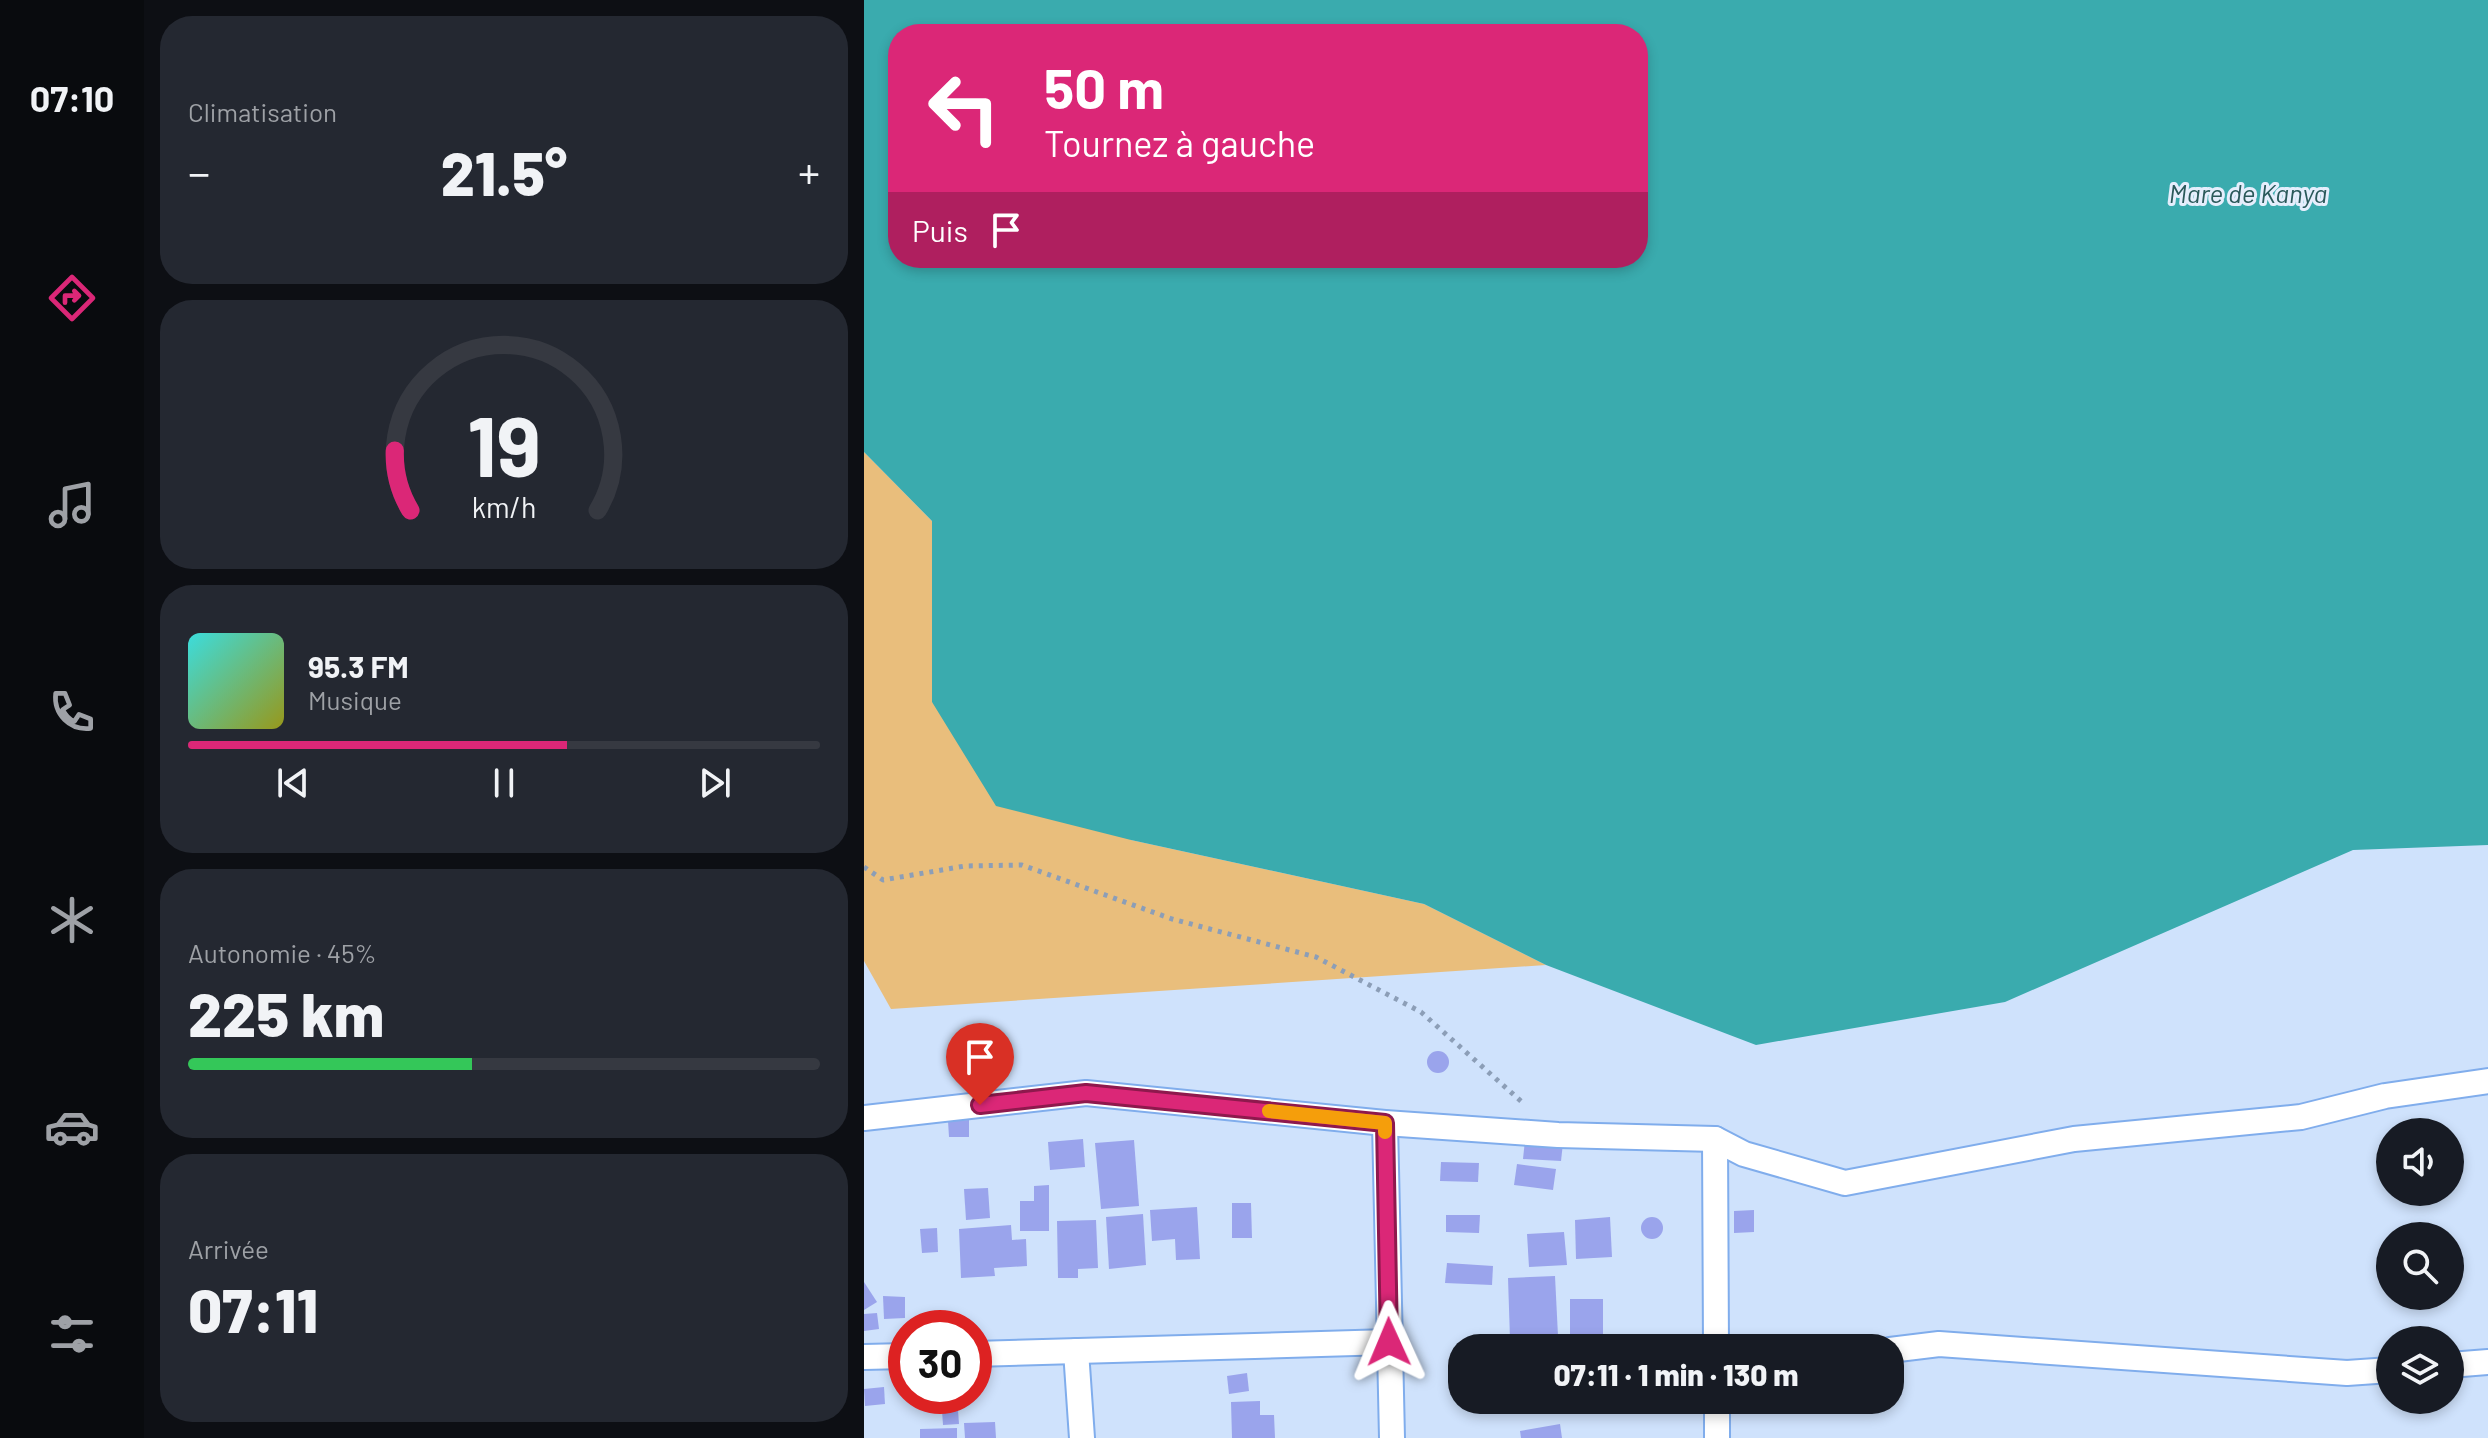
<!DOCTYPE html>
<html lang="fr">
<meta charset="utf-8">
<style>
body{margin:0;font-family:Barlow,sans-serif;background:#242831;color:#f1f3f6;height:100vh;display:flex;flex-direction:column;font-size:30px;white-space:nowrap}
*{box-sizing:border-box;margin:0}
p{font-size:26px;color:#9ea1a6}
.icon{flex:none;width:44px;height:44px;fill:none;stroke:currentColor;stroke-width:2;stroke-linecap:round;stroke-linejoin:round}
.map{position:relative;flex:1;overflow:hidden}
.side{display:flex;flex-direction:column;gap:16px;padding:16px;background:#0d0f14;width:720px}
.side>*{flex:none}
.top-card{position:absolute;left:24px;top:24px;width:760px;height:244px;border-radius:32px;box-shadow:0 4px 12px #0003;background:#db2777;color:#fff;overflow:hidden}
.tools{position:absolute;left:1512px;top:1118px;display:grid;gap:16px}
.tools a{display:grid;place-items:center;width:88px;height:88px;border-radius:50%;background:#171b24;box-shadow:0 4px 12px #0003;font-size:40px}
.speed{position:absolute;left:24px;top:1310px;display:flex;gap:16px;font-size:40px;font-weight:700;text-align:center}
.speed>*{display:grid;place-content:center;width:104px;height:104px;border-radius:50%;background:#171b24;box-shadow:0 4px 12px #0003;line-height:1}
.speed .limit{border:12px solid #d22;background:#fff;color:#111}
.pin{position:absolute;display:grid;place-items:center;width:68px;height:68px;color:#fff;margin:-82px -34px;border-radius:50% 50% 50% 0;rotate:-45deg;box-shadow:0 0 8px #0007}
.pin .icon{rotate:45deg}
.me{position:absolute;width:88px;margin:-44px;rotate:359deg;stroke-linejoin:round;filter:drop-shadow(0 0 6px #0008)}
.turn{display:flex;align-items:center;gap:28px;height:168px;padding:0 24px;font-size:36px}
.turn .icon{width:104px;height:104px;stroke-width:2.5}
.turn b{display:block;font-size:56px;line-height:68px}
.then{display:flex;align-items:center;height:76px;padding:0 24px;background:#0003;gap:16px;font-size:30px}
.big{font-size:60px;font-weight:800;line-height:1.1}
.side .widget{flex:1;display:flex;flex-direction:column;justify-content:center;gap:12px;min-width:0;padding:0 28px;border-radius:32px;background:#242831}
.side .dial{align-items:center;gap:0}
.dial svg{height:208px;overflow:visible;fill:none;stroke:#363941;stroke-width:7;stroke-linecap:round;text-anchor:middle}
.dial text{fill:#f1f3f6;stroke:none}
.song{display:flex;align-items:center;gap:24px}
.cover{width:96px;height:96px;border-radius:12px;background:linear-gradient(135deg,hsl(180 70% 55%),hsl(60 70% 35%))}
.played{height:8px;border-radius:4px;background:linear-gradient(90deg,#db2777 60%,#363941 60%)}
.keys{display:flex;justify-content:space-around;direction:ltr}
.heat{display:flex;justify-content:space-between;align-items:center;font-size:44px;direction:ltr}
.charge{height:12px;border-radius:6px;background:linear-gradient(90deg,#34c759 45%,#363941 0)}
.trip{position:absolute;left:584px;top:1334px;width:456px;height:80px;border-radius:32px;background:#171b24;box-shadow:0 4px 12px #0003;font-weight:800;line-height:80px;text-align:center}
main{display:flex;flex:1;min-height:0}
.tabs{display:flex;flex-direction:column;width:144px;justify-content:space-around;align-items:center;background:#090b0e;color:#9ea1a6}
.tabs .icon{width:56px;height:56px}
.tabs .selected{color:#db2777}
.tabs b{font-size:36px;color:#f1f3f6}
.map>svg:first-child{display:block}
.green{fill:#e9be7c}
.water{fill:#3aabae;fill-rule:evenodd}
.building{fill:#9aa4ec}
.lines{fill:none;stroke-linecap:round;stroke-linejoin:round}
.minor-casing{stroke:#80adec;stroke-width:28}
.path{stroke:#8c9eb7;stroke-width:5;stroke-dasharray:4 6;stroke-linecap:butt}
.minor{stroke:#fff;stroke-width:24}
.route-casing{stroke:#8e194d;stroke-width:20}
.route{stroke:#db2777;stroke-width:14}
.slow{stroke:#f59e0b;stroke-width:14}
.labels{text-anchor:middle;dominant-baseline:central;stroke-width:6;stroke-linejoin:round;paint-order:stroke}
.water-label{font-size:26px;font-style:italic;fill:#2a595a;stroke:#e5eefc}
</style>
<main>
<nav class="tabs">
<b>07:10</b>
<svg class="icon selected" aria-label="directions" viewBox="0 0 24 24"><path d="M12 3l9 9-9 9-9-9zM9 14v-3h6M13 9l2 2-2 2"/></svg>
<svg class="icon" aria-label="music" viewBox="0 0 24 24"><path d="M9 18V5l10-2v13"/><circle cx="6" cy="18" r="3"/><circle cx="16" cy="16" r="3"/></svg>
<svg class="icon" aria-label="phone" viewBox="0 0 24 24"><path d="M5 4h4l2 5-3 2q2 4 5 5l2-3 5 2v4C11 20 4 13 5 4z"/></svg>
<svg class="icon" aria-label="climate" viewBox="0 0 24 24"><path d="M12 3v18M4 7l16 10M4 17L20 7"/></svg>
<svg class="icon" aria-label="car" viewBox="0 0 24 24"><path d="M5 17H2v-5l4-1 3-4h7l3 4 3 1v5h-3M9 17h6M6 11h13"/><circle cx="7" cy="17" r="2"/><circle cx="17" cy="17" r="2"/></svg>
<svg class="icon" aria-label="filters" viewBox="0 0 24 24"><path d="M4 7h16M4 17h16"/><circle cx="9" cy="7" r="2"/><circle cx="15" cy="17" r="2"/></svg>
</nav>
<section class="side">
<div class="widget"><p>Climatisation</p>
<div class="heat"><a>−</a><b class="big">21.5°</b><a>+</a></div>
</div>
<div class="widget dial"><svg viewBox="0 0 100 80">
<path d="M14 69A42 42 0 1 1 86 69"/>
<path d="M14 69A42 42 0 0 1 8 46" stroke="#db2777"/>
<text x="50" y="56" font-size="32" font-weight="700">19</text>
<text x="50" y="72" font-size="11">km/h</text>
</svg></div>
<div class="widget">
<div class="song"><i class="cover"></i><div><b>95.3 FM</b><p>Musique</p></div></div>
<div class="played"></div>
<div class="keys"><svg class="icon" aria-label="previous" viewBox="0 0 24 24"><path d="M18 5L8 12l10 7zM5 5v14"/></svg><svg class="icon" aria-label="pause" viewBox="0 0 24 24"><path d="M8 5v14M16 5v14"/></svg><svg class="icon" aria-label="next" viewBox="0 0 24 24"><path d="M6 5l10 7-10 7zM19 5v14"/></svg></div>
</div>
<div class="widget"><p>Autonomie · 45%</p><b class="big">225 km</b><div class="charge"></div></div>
<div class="widget"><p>Arrivée</p><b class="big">07:11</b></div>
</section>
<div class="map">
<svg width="1624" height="1438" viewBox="0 0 1624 1438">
<rect width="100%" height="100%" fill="#cfe2fc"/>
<polygon class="green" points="0,452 68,521 68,702 267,840 560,904 682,965 27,1009 0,961"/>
<path class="water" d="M 0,0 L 1624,0 L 1624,845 L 1489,850 L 1141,1002 L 892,1045 L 682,965 L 560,904 L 267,840 L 132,806 L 68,702 L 68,521 L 0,452 ZM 34,34 L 774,34 L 774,258 L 34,258 Z"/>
<g class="building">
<circle cx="574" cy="1062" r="11"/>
<polygon points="105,1120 105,1137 85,1137 84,1121"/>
<polygon points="219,1139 221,1167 186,1170 184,1142"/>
<polygon points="270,1140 275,1206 237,1209 231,1143"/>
<polygon points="661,1140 699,1143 697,1161 659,1159"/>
<polygon points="577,1162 615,1163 614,1182 576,1181"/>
<polygon points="653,1164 692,1169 689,1190 650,1185"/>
<polygon points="185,1185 185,1231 156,1231 156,1201 170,1201 170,1186"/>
<polygon points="124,1188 126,1218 102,1220 100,1189"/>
<polygon points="368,1203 387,1203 388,1238 368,1238"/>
<polygon points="333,1207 336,1259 312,1260 311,1239 288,1241 286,1210"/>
<polygon points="890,1210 890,1232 870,1233 870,1211"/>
<polygon points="279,1214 282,1265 245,1269 242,1217"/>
<polygon points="582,1215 616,1215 615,1233 582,1232"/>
<polygon points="746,1217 748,1257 712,1259 711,1220"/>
<circle cx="788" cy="1228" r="11"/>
<polygon points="232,1220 234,1268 214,1269 214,1278 194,1278 193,1221"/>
<polygon points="147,1225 148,1240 162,1239 163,1266 130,1268 131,1276 97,1278 95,1229"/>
<polygon points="73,1228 74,1252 58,1253 56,1229"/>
<polygon points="700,1232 703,1265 665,1267 663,1234"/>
<polygon points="583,1263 629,1266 628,1285 581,1283"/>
<polygon points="691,1276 694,1336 646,1339 644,1278"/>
<polygon points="0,1282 13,1302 0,1310"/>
<polygon points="19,1296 41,1297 41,1318 20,1319"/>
<rect x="706" y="1299" width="33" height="40"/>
<polygon points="13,1313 15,1329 0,1331 0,1314"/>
<polygon points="383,1373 385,1391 365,1394 363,1376"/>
<polygon points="20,1387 21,1404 1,1406 0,1389"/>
<polygon points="77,1396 93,1396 95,1424 79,1425"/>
<polygon points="652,1400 699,1400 699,1408 652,1410"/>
<polygon points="396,1401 396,1415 410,1415 411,1438 368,1438 367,1402"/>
<polygon points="131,1422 132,1438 101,1438 100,1423"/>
<polygon points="696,1424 698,1438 657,1438 656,1431"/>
<polygon points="93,1428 93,1438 56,1438 56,1429"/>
</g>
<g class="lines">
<g class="minor-casing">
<g id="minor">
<polyline points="0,1118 222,1093 521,1123 694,1135 851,1139 880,1154 981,1183 1210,1139 1437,1117 1521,1096 1624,1081"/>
<polyline points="521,1123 528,1438"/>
<polyline points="851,1139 852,1348"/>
<polyline points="1026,1350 1075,1344 1483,1373 1526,1370"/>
<polyline points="212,1351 218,1438"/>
<polyline points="110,1354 525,1342"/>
<polyline points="0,1357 42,1356"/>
<polyline points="1586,1365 1624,1362"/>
<polyline points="853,1400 853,1438"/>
</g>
</g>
<polyline class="path" points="0,867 19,880 101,866 158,865 308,919 452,957 557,1012 659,1103"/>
<use href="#minor" class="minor"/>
</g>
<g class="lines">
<g class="route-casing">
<polyline id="route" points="116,1105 222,1093 521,1123 525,1342"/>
</g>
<use href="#route" class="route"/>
<polyline class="slow" points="405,1111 521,1123 521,1132"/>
</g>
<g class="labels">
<g class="water-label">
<text x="1384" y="192">Mare de Kanya</text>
</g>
</g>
</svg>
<div class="tools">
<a><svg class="icon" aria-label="sound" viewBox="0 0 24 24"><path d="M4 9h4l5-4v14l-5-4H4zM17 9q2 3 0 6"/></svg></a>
<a><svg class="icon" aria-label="search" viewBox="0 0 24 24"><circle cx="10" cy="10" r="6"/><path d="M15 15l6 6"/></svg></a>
<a><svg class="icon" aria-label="layers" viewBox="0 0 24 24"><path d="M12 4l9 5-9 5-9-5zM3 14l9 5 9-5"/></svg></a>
</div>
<div class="speed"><div class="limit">30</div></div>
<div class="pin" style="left:116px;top:1105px;background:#d93025"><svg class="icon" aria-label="arrive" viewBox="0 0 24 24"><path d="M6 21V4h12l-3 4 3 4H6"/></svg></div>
<svg class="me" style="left:525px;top:1342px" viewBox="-20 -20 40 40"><path d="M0-17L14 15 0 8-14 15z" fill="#db2777" stroke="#fff" stroke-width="4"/></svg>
<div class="trip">07:11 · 1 min · 130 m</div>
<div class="top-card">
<div class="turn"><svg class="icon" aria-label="left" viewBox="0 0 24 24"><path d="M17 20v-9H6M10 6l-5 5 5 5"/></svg><div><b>50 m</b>Tournez à gauche</div></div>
<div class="then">Puis<svg class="icon" aria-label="arrive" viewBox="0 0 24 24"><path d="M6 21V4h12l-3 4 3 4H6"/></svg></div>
</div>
</div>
</main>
